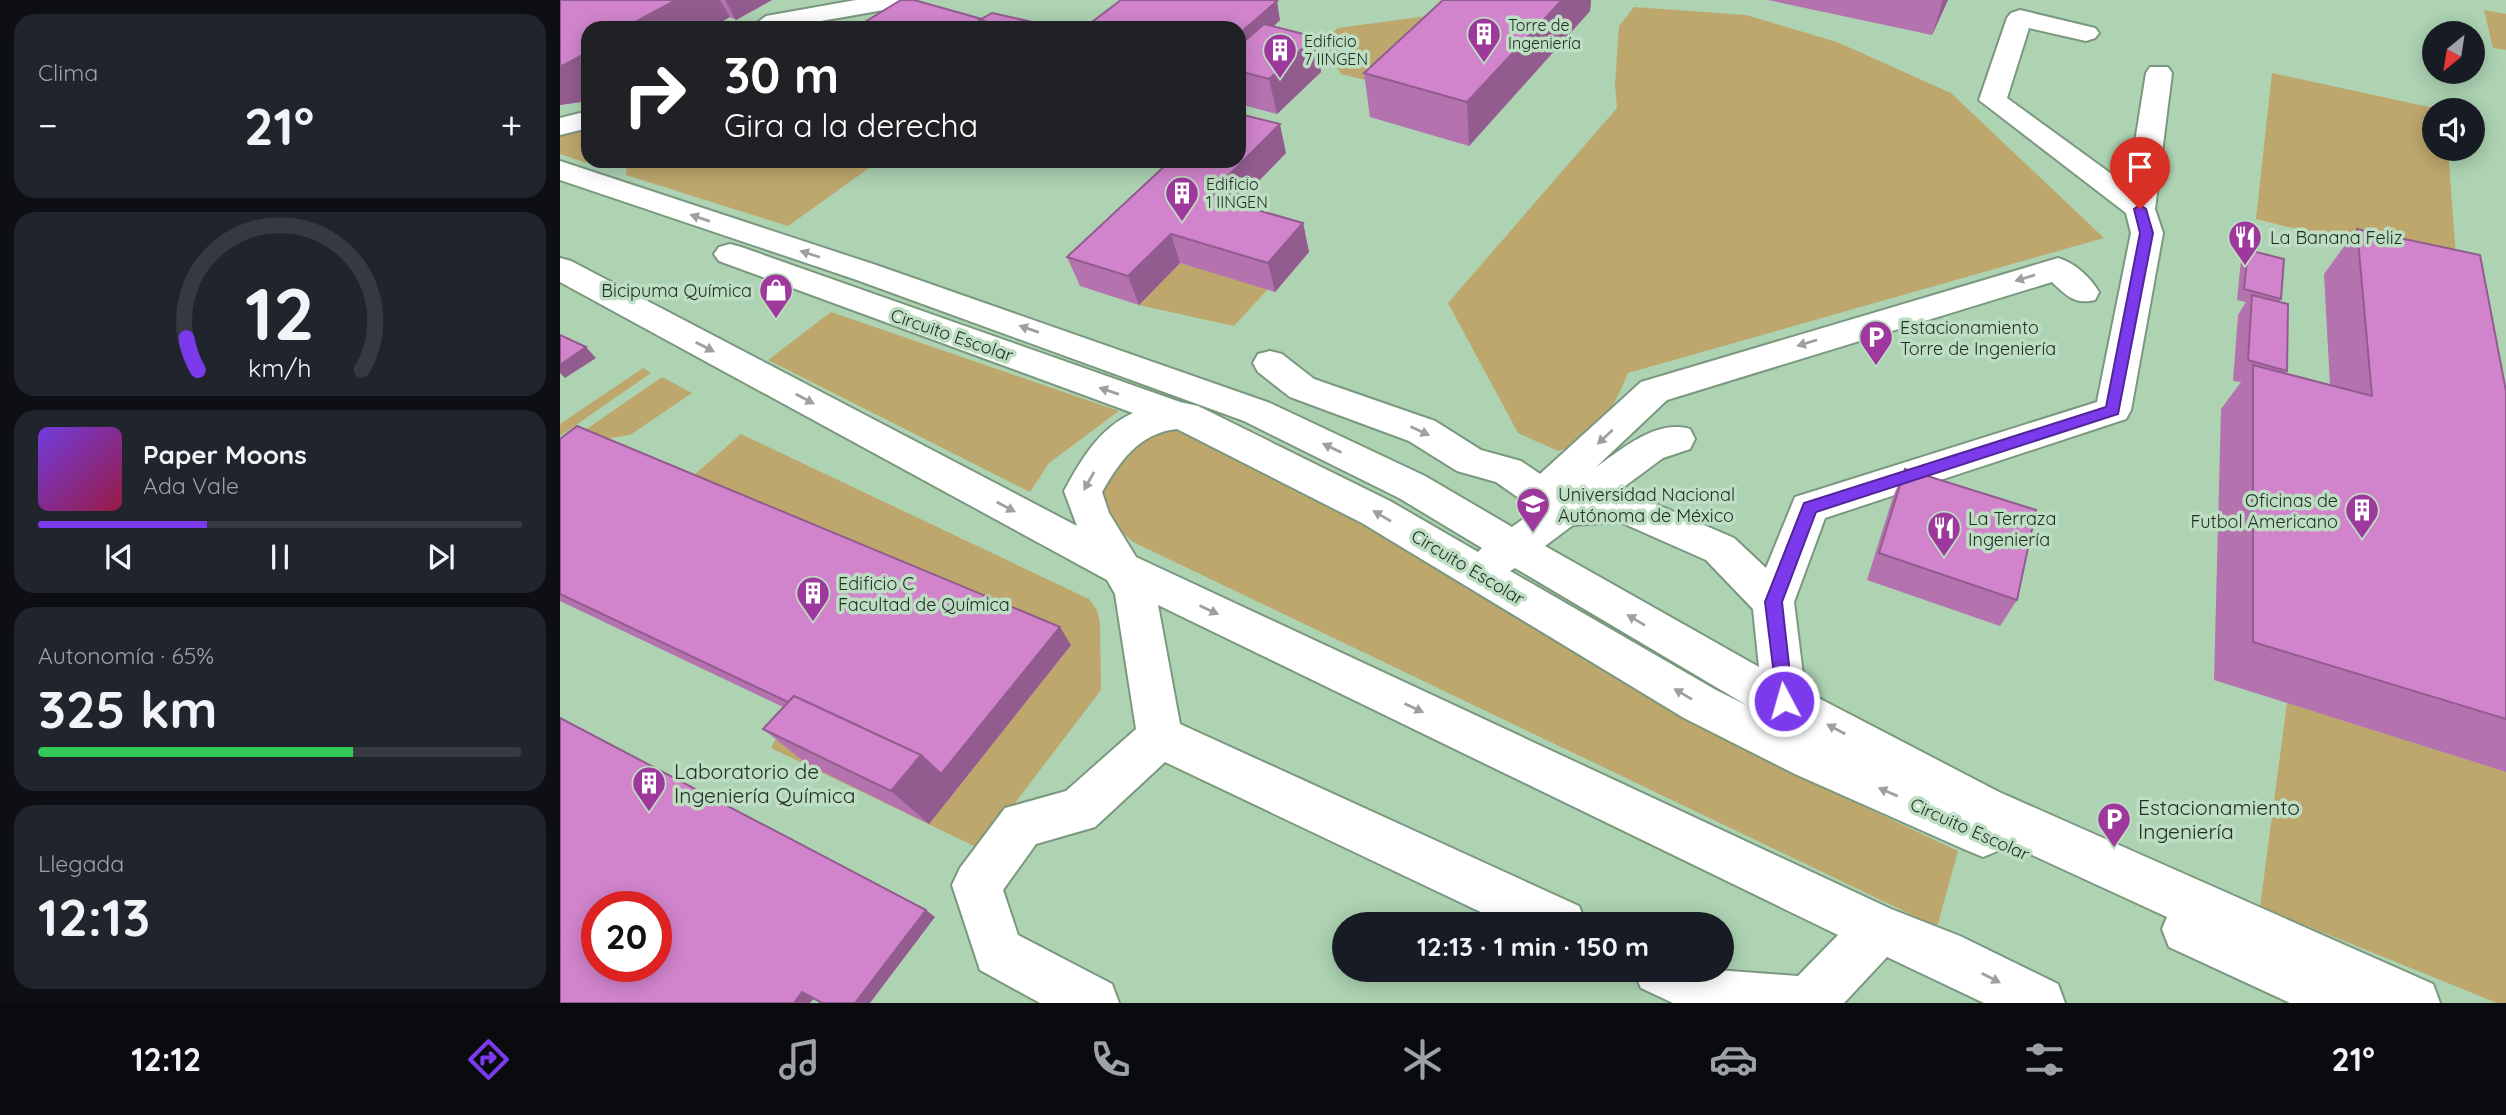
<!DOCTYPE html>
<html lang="es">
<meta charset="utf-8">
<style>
body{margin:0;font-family:Quicksand,sans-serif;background:#20242c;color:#f1f3f6;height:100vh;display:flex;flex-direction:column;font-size:26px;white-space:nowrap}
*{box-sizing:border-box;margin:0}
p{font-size:23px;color:#9ea1a6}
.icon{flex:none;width:38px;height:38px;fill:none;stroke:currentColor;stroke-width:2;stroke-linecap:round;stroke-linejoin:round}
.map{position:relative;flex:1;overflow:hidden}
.sheet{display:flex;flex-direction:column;gap:14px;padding:14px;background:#0d0f14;width:560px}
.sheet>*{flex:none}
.guide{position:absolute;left:21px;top:21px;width:665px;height:147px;border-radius:21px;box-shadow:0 4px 18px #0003;background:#202124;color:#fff;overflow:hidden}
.needle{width:46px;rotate:210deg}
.buttons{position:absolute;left:1862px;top:21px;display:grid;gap:14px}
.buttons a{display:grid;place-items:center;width:63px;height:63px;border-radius:50%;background:#171b24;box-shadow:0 4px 18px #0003;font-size:35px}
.speed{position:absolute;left:21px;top:891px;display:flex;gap:14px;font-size:35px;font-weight:700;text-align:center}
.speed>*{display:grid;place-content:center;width:91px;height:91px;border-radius:50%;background:#171b24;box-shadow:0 4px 18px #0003;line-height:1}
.speed .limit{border:10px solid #d22;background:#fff;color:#111}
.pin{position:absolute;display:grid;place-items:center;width:60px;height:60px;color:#fff;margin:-72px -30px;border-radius:50% 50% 50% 0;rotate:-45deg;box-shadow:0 0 7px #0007}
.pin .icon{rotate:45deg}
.me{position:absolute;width:77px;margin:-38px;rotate:354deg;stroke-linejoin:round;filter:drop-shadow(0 0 5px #0008)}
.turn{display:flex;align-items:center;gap:24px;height:147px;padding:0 28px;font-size:32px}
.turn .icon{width:91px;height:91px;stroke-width:2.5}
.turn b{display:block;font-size:49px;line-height:60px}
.big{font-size:52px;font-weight:700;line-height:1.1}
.sheet .card{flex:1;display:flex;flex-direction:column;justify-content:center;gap:10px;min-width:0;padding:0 24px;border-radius:21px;background:#20242c}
.sheet .dial{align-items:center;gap:0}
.dial svg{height:182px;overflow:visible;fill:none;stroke:#363941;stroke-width:7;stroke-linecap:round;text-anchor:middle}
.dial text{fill:#f1f3f6;stroke:none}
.song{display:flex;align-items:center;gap:21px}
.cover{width:84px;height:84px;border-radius:10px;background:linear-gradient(135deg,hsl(260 70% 55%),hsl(340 70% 35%))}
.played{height:7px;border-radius:4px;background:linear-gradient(90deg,#7c3aed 35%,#363941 35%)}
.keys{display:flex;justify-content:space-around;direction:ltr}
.heat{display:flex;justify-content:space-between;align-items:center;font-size:38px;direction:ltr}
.charge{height:10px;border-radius:5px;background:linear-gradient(90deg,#34c759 65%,#363941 0)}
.trip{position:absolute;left:772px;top:912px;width:402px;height:70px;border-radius:35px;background:#171b24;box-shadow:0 4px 18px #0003;font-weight:700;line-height:70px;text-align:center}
.menu{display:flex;height:112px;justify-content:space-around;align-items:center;background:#090b0e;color:#9ea1a6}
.menu .icon{width:49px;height:49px}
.menu .selected{color:#7c3aed}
.menu b{font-size:32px;color:#f1f3f6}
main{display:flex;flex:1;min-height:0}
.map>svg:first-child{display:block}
.built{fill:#add3b3;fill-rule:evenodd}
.green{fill:#bea76d}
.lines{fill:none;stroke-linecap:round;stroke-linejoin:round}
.minor-casing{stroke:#7b987f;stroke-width:4}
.minor{fill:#fff;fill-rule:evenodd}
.wall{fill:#b472af}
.shaded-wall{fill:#925c8f}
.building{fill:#d184cc;stroke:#925c8f;stroke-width:2;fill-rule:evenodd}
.oneway{fill:#9ca19d}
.route{fill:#7c3aed;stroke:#51269a;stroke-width:2}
.labels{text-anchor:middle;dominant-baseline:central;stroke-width:7;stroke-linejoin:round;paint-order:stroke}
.far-poi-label{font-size:16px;fill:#232f25;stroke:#bedec3;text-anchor:start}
.poi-label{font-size:18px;fill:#232f25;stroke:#bedec3;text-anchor:start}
.street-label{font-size:18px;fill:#232f25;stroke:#bedec3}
.near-poi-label{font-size:21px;fill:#232f25;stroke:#bedec3;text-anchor:start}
</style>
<main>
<section class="sheet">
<div class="card"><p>Clima</p>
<div class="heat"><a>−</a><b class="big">21°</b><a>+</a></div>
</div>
<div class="card dial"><svg viewBox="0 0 100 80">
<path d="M14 69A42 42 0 1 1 86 69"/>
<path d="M14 69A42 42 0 0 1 9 55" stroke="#7c3aed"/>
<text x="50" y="56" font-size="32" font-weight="700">12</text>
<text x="50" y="72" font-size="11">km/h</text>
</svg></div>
<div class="card">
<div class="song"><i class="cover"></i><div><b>Paper Moons</b><p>Ada Vale</p></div></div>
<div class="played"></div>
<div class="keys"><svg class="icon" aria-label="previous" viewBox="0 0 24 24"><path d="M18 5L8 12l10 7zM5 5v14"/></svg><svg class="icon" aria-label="pause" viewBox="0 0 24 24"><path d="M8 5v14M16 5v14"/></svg><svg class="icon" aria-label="next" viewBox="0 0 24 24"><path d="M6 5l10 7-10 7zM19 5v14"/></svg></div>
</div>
<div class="card"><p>Autonomía · 65%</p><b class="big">325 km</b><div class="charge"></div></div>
<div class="card"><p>Llegada</p><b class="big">12:13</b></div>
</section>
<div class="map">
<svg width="1946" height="1003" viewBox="0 0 1946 1003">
<rect width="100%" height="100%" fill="#bedec3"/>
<path class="built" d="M 0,0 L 1946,0 L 1946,1003 L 0,1003 ZM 28,28 L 679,28 L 679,161 L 28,161 ZM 1874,33 L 1913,33 L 1913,72 L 1874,72 ZM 1874,110 L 1913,110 L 1913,149 L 1874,149 ZM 37,906 L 96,906 L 96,966 L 37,966 ZM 784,924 L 1162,924 L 1162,970 L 784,970 Z"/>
<g class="green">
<path d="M 1074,7 L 1186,15 L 1277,42 L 1391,93 L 1544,238 L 1068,373 C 1053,409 1037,439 998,451 L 958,433 L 888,303 L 1057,108 L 1055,85 L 1059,26 Z"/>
<polygon points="912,10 834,87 781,74 761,41 778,28"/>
<polygon points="1924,10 1946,14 1946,50 1933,48"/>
<polygon points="1712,73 1883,110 1874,110 1874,149 1888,149 1897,270 1696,219"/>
<polygon points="28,129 26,163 0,154 0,136"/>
<polygon points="67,161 319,161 228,226 66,175"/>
<polygon points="620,263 708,289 674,326 579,305"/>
<polygon points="271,312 559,411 489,463 470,492 208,360"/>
<polygon points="83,368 91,373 0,436 0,424"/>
<polygon points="102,377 132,393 70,435 2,446"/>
<polygon points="622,428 793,516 1231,772 1398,851 1377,927 573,542 549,521 539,495 549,467 596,430"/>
<polygon points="181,434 529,599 537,610 540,623 541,690 420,849 211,748 231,711 125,483"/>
<polygon points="1727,703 1946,772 1946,1003 1937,1003 1700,907"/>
</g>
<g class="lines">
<g class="minor-casing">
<g id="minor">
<polygon points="296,0 353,0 350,5 341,7 221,28 190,28 206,16"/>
<path d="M 1460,10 L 1535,28 L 1539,33 L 1535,38 L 1526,41 L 1469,28 L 1447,98 L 1568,186 L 1586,73 L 1590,67 L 1608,67 L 1612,73 L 1595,209 L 1603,233 L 1571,410 L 1566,419 L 1265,518 L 1234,602 L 1245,691 L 1439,792 L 1873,984 L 1880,1003 L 1730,1003 L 1609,947 L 1602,929 L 1607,917 L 1444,842 L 1440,850 L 1423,857 L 1406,850 L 1235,774 L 1124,718 L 802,523 L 617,429 C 579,433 560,461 542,492 L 549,513 L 576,557 L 1331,909 L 1400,936 L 1498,984 L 1505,1003 L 1424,1003 L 1327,957 L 1284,1003 L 1113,1003 L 1081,988 L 1073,970 L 1157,970 L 1238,976 L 1278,935 L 598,605 L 620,724 L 1019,906 L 1026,924 L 946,924 L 605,762 L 535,827 L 476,844 L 443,890 L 458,935 L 552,984 L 559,1003 L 480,1003 L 420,970 L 392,885 L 400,868 L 445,808 L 506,791 L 576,729 L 555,594 L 547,580 L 0,282 L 0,258 L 11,261 L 517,526 L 504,491 C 521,460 539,428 573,413 L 159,261 L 154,254 L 159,247 L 170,244 L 181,247 L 620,402 L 638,406 L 830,501 L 918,552 L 922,548 L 839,498 L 684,421 L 294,279 L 0,180 L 0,161 L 316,265 L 710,403 L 865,476 L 952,527 L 976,510 L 936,482 L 897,471 L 849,441 L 730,397 L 698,372 L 693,363 L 698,354 L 710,351 L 722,354 L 754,379 L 875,421 L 921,450 L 961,461 L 980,474 L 1081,382 L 1498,258 C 1515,263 1530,277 1539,292 L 1535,300 C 1514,305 1506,295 1492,282 L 1107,400 L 1035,468 C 1062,449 1096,419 1130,429 L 1135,439 L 1130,449 L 1103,458 L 1057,492 L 1077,496 L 1174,538 L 1206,568 L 1235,497 L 1537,402 L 1571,233 L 1566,213 L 1419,100 L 1447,18 L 1451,13 ZM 1060,522 L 1146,560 L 1193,609 L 1199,667 L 985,546 L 1013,525 ZM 955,568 L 1188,706 L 1156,690 L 950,571 Z"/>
<polygon points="28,111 28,128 0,135 0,118"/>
</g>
</g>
<use href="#minor" class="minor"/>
</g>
<g class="wall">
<polygon points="0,0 212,0 176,20 170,17 150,28 28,28 28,101 0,105"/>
<polygon points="883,0 1031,0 1030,11 909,146 810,117 804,73"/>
<polygon points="1208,0 1388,0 1372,35"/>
<polygon points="422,19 483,28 295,28"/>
<polygon points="720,20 714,26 755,37 761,72 717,114 679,104 679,28"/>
<polygon points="726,153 676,204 743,223 749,252 715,292 620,263 579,305 520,286 507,257"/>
<polygon points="1797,229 1946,391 1946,772 1654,680 1661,409 1681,382 1673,381 1678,315 1686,302 1677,300 1681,260 1688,250 1721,299 1719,302 1727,371 1725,373 1770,385 1764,274"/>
<polygon points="0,439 511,645 369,824 247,764 203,729 223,707 0,601"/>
<polygon points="1345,469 1457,600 1440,626 1307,580 1333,497"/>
</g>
<g class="shaded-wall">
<polygon points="116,0 160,0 170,17 150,28 64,28"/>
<polygon points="165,0 212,0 176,20"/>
<polygon points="1002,0 1031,0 1030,11 909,146 907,102"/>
<polygon points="1383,0 1388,0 1372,35"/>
<polygon points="717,1 720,20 679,58 679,34"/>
<polygon points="755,37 761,72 717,114 709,79"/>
<polygon points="28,52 28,101 0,105 0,66"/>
<polygon points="720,124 726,153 656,225 648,196"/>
<polygon points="743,223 749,252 715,292 708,263"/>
<polygon points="611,234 620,263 579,305 568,276"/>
<polygon points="26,347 36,358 5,378 0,373 0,365"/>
<polygon points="500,627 511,645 369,824 331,791 361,755"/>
<polygon points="366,910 375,917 310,1003 295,1003"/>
<polygon points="242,992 254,998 250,1003 234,1003"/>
</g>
<g class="building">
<polygon points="0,0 116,0 64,28 28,28 28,52 4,65 0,66"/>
<polygon points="341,0 354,0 422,19 420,20 423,28 295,28"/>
<polygon points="561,0 713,0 717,1 679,34 679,28 524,28"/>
<polygon points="883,0 1002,0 907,102 804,73"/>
<polygon points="432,13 481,24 476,28 451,28 420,20"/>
<polygon points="704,24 755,37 709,79 679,71 679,46"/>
<polygon points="679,114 720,124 648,196 743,223 708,263 611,234 568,276 507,257 610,161 679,161"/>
<polygon points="1797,229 1920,255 1946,391 1946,719 1693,642 1693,365 1812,396"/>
<polygon points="1688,250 1724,259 1721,299 1684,289"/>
<polygon points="1692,295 1728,304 1727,371 1688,360"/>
<polygon points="0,335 26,347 0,365"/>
<polygon points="17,426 500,627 381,774 361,755 234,696 228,702 0,594 0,439"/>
<polygon points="1345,469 1476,510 1457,600 1319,553"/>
<polygon points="234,696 361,755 331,791 203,729"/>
<path d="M 0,718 L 366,910 L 295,1003 L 262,1003 L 242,992 L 234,1003 L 0,1003 ZM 37,906 L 96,906 L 96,966 L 37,966 Z"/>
</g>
<defs><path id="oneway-solid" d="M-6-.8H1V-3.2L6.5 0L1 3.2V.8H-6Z" transform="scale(1.75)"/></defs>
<g class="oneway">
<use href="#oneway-solid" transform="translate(140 218) rotate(-161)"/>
<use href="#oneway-solid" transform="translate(250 254) rotate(-162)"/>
<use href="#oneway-solid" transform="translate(1465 278) rotate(163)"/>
<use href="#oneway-solid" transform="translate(469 329) rotate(-161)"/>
<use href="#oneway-solid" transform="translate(1247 343) rotate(163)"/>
<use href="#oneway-solid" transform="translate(145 347) rotate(27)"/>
<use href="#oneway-solid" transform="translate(549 391) rotate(-161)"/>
<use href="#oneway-solid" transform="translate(245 399) rotate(28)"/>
<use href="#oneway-solid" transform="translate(860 431) rotate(25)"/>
<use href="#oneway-solid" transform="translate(1045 437) rotate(137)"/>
<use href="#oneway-solid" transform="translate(772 448) rotate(-154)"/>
<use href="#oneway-solid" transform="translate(529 481) rotate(119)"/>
<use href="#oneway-solid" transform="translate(446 507) rotate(28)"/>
<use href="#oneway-solid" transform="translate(822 516) rotate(-150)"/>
<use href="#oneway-solid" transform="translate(649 610) rotate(25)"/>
<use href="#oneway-solid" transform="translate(1076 620) rotate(-149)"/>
<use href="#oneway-solid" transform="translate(1123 694) rotate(-149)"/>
<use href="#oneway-solid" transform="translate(854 708) rotate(25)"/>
<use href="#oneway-solid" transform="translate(1276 729) rotate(-152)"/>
<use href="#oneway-solid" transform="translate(1328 792) rotate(-157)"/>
<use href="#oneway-solid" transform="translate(1431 978) rotate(27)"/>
</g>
<polygon class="route" points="1580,205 1586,209 1593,233 1558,414 1256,512 1222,602 1233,701 1231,707 1224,710 1218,707 1205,602 1244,503 1546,407 1580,233 1574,209"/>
<defs>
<g id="building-pin" transform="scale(1.75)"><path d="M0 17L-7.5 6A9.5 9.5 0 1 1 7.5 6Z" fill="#9f389c" stroke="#bedec3"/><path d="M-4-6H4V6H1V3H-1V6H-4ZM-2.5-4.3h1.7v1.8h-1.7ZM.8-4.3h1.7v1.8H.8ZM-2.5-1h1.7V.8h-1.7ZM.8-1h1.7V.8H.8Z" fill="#fff"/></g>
<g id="restaurant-pin" transform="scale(1.75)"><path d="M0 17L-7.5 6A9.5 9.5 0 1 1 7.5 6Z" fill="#9f389c" stroke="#bedec3"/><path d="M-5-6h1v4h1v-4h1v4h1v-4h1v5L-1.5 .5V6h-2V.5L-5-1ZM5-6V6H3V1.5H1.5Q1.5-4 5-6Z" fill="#fff"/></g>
<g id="shop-pin" transform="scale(1.75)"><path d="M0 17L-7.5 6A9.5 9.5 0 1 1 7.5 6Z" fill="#9f389c" stroke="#bedec3"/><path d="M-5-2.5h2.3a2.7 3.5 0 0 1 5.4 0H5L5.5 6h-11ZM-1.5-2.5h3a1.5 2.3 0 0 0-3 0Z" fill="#fff"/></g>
<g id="parking-pin" transform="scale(1.75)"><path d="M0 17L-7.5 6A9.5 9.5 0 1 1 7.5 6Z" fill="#9f389c" stroke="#bedec3"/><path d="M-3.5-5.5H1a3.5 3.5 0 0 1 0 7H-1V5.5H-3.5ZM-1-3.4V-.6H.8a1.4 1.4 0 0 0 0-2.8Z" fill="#fff"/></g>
<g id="university-pin" transform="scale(1.75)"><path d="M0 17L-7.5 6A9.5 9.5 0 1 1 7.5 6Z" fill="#9f389c" stroke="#bedec3"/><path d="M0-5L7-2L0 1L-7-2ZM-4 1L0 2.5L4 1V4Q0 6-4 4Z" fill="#fff"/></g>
</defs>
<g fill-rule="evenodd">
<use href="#building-pin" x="924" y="34"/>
<use href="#building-pin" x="720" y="50"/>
<use href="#building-pin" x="622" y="193"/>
<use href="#restaurant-pin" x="1685" y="237"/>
<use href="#shop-pin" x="216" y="290"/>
<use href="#parking-pin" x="1316" y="337"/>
<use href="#university-pin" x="973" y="504"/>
<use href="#building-pin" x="1802" y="510"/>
<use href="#restaurant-pin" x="1384" y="528"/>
<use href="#building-pin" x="253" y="593"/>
<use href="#building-pin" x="89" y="783"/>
<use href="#parking-pin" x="1554" y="819"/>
</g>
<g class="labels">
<g class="far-poi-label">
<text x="948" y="25">Torre de<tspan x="948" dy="18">Ingeniería</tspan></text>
<text x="744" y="41">Edificio<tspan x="744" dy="18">7 IINGEN</tspan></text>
<text x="646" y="184">Edificio<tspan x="646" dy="18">1 IINGEN</tspan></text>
</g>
<g class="poi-label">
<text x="1710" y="237">La Banana Feliz</text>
<text x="192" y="290" text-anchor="end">Bicipuma Química</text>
<text x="1340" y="327">Estacionamiento<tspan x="1340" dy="21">Torre de Ingeniería</tspan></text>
<text x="998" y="494">Universidad Nacional<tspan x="998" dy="21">Autónoma de México</tspan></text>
<text x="1778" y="500" text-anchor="end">Oficinas de<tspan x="1778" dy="21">Futbol Americano</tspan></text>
<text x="1408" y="518">La Terraza<tspan x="1408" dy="21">Ingeniería</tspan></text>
<text x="278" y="583">Edificio C<tspan x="278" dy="21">Facultad de Química</tspan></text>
</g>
<g class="street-label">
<text transform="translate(392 335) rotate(19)">Circuito Escolar</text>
<text transform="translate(908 567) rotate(31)">Circuito Escolar</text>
<text transform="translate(1410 829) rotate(24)">Circuito Escolar</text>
</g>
<g class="near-poi-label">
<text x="114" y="771">Laboratorio de<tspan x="114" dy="24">Ingeniería Química</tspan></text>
<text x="1578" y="807">Estacionamiento<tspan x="1578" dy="24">Ingeniería</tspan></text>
</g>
</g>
</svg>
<div class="buttons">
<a><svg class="needle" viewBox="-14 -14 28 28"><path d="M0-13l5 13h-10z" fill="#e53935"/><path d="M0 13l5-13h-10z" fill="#9ea1a6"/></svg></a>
<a><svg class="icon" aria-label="sound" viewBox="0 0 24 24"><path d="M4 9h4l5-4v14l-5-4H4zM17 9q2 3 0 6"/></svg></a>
</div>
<div class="speed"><div class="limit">20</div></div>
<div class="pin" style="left:1580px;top:209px;background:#d93025"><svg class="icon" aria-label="arrive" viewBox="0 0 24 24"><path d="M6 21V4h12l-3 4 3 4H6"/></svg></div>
<svg class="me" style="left:1224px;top:701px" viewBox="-20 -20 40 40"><circle r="17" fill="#7c3aed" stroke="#fff" stroke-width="3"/><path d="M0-11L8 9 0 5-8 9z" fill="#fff"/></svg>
<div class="trip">12:13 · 1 min · 150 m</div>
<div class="guide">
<div class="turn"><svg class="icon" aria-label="right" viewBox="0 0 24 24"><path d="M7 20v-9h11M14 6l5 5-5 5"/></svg><div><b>30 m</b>Gira a la derecha</div></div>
</div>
</div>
</main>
<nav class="menu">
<b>12:12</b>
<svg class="icon selected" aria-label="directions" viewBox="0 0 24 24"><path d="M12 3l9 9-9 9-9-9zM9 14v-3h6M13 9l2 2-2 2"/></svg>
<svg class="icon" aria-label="music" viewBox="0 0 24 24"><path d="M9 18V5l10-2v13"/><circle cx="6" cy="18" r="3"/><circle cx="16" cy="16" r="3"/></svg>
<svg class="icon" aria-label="phone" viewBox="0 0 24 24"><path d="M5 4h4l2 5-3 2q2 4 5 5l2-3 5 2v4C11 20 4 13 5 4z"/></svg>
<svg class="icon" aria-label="climate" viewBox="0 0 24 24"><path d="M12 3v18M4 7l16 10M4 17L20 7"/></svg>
<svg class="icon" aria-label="car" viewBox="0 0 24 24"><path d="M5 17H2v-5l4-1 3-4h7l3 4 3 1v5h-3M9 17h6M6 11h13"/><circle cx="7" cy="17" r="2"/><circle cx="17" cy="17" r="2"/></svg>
<svg class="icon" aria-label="filters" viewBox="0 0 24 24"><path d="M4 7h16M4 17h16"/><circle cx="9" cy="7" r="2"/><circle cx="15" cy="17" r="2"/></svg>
<b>21°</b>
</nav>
